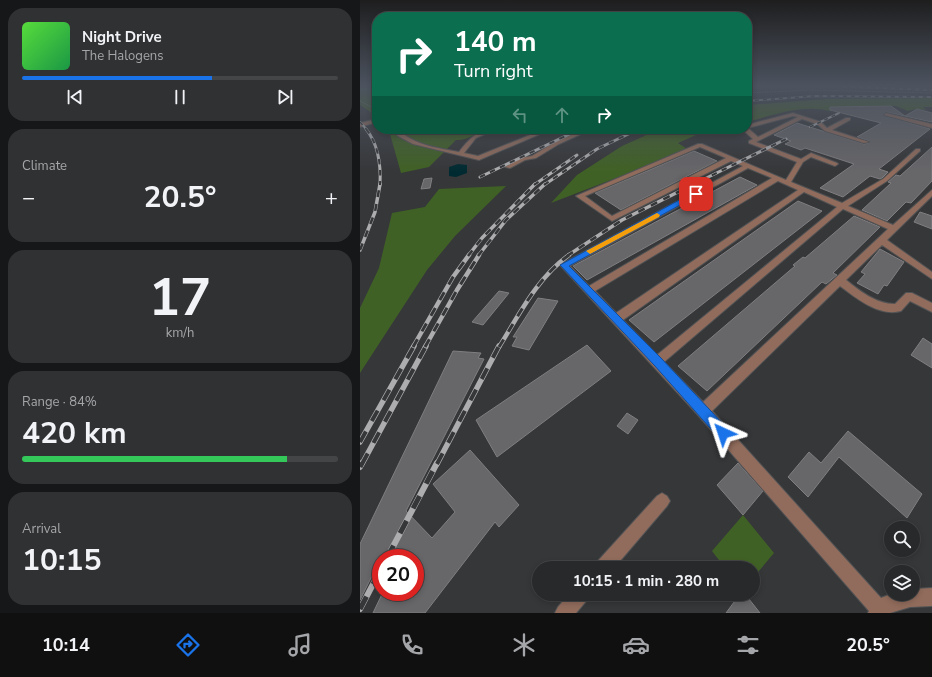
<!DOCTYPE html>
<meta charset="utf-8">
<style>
body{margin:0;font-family:"Nunito Sans",sans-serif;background:#303133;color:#f1f3f6;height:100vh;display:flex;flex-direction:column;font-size:15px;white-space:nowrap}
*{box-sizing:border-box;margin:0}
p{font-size:13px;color:#a5a6a9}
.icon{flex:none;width:22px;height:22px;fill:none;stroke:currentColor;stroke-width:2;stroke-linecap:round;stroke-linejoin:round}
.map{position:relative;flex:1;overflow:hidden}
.details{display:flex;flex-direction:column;gap:8px;padding:8px;background:#161718;width:360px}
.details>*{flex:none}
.hud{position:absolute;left:12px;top:12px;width:380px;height:122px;border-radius:16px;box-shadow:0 2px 6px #0003,0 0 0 1px #444547;background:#0b6e4f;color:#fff;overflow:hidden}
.controls{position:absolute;left:524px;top:521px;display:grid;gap:8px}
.controls a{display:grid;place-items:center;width:36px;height:36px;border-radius:50%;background:#28292b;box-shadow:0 2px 6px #0003,0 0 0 1px #444547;font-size:20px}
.speed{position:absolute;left:12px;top:549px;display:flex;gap:8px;font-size:20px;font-weight:700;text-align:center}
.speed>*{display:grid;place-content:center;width:52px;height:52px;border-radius:50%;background:#28292b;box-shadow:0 2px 6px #0003,0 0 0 1px #444547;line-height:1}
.speed .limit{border:6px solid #d22;background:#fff;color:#111}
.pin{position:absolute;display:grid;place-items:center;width:34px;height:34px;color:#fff;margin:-17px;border-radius:8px;box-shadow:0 2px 6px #0006}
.me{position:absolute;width:44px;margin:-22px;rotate:318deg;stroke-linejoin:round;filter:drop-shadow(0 0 3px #0008)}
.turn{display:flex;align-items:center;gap:14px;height:84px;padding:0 16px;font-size:18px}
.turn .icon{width:52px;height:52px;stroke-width:2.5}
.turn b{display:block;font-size:28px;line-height:34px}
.lanes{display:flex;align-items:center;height:38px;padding:0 16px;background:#0003;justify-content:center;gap:20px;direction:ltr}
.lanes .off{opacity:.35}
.big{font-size:30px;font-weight:700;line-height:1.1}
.details .tile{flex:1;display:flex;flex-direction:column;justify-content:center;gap:6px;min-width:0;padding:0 14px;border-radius:16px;background:#303133}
.details .dial{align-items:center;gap:0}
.dial b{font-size:52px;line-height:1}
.song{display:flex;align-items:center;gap:12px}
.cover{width:48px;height:48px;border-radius:6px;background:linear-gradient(135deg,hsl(110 70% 55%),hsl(140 70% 35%))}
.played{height:4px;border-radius:2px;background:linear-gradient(90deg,#1a73e8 60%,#444547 60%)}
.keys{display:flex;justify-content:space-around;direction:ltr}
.heat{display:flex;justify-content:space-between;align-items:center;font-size:22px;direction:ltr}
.charge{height:6px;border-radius:3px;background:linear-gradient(90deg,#34c759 84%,#444547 0)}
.trip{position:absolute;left:172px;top:561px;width:228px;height:40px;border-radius:20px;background:#28292b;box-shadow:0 2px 6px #0003,0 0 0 1px #444547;font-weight:700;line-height:40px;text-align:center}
.dock{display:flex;height:64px;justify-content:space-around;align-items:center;background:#101011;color:#a5a6a9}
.dock .icon{width:28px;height:28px}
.dock .selected{color:#1a73e8}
.dock b{font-size:18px;color:#f1f3f6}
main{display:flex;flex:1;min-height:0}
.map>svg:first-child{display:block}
.green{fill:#406125}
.water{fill:#002a31}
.building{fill:#676669;stroke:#7f7e81}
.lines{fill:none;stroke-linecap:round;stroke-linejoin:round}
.minor-casing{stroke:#525355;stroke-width:2}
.path{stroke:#868789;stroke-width:1;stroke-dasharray:1.5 1;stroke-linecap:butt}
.minor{fill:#916c5c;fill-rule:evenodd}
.rail-far5-casing{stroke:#adadaf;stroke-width:2}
.rail-far4-casing{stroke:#adadaf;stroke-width:3}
.rail-far3-casing{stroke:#adadaf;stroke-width:3.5}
.rail-far2-casing{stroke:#adadaf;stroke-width:4.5}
.rail-far1-casing{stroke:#adadaf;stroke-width:5.5}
.rail-casing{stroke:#adadaf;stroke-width:6}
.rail-far5{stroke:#363739;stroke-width:1.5;stroke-dasharray:4;stroke-linecap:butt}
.rail-far4{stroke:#363739;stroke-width:2;stroke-dasharray:5.5;stroke-linecap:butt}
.rail-far3{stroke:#363739;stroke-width:2.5;stroke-dasharray:7;stroke-linecap:butt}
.rail-far2{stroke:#363739;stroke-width:3;stroke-dasharray:9;stroke-linecap:butt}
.rail-far1{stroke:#363739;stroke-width:4;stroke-dasharray:12;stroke-linecap:butt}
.rail{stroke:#363739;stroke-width:5;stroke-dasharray:14;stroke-linecap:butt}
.route{fill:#1a73e8;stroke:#114b97}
.slow{fill:#f59e0b}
</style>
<main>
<section class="details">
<div class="tile">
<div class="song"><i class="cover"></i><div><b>Night Drive</b><p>The Halogens</p></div></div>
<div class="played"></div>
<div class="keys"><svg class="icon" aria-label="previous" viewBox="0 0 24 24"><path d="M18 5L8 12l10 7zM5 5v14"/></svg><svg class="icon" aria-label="pause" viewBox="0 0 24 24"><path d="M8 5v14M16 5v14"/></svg><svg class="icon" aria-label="next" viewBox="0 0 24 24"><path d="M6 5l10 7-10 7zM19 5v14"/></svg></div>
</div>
<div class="tile"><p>Climate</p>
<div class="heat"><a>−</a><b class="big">20.5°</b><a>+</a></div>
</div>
<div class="tile dial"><b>17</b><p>km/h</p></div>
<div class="tile"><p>Range · 84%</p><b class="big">420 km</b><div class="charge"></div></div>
<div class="tile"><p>Arrival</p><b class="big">10:15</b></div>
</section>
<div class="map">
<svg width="572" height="613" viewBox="0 0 572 613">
<rect width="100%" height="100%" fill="#363739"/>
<g class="green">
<polygon points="0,86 17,87 17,119 12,113 0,105"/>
<path d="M 572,98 L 572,107 L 563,107 L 566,110 L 556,109 L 548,111 L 536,106 L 471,107 L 472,109 L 470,111 C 443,104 413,115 387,122 L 387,105 L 468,99 Z"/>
<path d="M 25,129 L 129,129 C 114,132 112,140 96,140 L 69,167 L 41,173 L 30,134 Z"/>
<polygon points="300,129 362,129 336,135 318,143 329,150 191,203 217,175 262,146"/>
<polygon points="146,186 95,236 67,270 0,373 0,308 19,268 32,213 65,207 79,189"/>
<polygon points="383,515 414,553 393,578 393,568 365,568 352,551"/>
</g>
<polygon class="water" points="98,164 107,165 107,173 96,177 89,176 89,167"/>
<g class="building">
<polygon points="531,106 545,116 557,109 572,113 572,122 526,112 523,115 570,129 519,169 528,172 522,178 520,179 510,176 483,197 460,188 494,164 445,148 441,150 425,144 431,141 414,135 437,123 504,144 509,143 509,141 497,137 521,123 470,110 470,107"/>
<polygon points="572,147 572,181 551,203 546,202 527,221 502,210 531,183 528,182 536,175 540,176"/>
<polygon points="334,151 357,161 261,210 235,193"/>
<polygon points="380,177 397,185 227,280 213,266"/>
<polygon points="72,178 70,188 61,189 64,179"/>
<polygon points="438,201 462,211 294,342 269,320"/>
<polygon points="560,212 572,216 572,229 554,222"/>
<polygon points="494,216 520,227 473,273 477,275 466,284 462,282 347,391 318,366 435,266 433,265 443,257 445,258"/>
<polygon points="520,249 544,262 527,286 524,285 518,294 497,283 505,274 501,272"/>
<polygon points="139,291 149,293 123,325 112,322"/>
<polygon points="178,298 198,301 169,350 152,346 157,337 153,337"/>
<polygon points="563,338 572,344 572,368 551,355"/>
<polygon points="227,345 251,371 137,457 116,420"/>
<polygon points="93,351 121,353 118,358 124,359 46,511 72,538 95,512 73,484 110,450 159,505 139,527 135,522 65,613 13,613 23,592 55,592 55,558 21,558 0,600 0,544"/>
<polygon points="267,413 278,420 268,434 257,426"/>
<polygon points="488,431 562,494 547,518 479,457 448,497 428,477 449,452 461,463"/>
<polygon points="378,463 403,491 383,515 357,485"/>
<polygon points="380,594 385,594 400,613 366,613"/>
</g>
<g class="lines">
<g class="minor-casing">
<g id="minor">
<path d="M 433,113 L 461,122 L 467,128 L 486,118 L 490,118 L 490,120 L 472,130 L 509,142 L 504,143 L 465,131 L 457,124 L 442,119 L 396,142 L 441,159 L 451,153 L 477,163 L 478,164 L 475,166 L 451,157 L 443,162 L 431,182 L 482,203 L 523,179 L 556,149 L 560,149 L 560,151 L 527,181 L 488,206 L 533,225 L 572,190 L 572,196 L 527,240 L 572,272 L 572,279 L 522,245 L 486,280 C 500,291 516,304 535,304 L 546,293 L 552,293 L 572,303 L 572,312 L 550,301 L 541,311 C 519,317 496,298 480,286 L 352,411 L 521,598 L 531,594 L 553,594 L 553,589 L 572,588 L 572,606 L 550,607 L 530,613 L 508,613 L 509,611 L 338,415 L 200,265 L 383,166 L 371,161 L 252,221 L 216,196 L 338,144 L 342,144 L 426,180 L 437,162 L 389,143 L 389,141 L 393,139 L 382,129 L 387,129 L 387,125 ZM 433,116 L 438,117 L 398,137 L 388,128 ZM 340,147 L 366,158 L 252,216 L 225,196 ZM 388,168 L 412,178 L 229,286 L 210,266 ZM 418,181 L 438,190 L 256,313 L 235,291 ZM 444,192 L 477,207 L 297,355 L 263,320 ZM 483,209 L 528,229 L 343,402 L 304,362 Z"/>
<polygon points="526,113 572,124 572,128 524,115"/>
<polygon points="17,119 17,122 0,127 0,123"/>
<path d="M 32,129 L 38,129 C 53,145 78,148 99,152 C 109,139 118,129 136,129 L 116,138 L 104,153 L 118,156 L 175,133 L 180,134 L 119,160 L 53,144 L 38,136 Z"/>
<polygon points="225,129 232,129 199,144 176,158 165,160 150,168 145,167 161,158 172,156 195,142"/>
<polygon points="302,493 307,496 310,501 307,506 254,568 234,568 237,562 297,496"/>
<polygon points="209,594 230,594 227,600 216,613 195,613 198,607"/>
</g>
</g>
<g class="path">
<polyline points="387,93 450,90 572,93"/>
<polyline points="0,101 17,110"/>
</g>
<use href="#minor" class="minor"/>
<g class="rail-far5-casing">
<g id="rail-far5">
<polyline points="471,86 572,90"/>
<polyline points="387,101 454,96 572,97"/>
<polyline points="0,122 7,130"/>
<polyline points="450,127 479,113"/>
<polyline points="218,130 220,129"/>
<polyline points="277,130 279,129"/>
</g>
</g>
<g class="rail-far4-casing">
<g id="rail-far4">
<path d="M 6,129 C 19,145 21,166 20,185"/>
<polyline points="120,177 220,129"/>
<polyline points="174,185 217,155"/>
<polyline points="184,185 237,149 279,129"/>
<polyline points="332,185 426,139"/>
</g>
</g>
<g class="rail-far3-casing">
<g id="rail-far3">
<polyline points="0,250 15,212 20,184"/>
<polyline points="108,256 122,238 175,184"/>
<polyline points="118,256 146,220 185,184"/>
<polyline points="207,256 262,220 334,184"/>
</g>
</g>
<g class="rail-far2-casing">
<g id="rail-far2">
<polyline points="53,347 93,277 109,255"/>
<polyline points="65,347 97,290 119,255"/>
<path d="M 139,347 C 159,315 177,278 209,255"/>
</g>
</g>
<g class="rail-far1-casing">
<g id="rail-far1">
<polyline points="0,442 54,346"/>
<polyline points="2,464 66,346"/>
<polyline points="77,464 139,346"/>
</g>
</g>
<g class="rail-casing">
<g id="rail">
<polyline points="0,467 2,463"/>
<polyline points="27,558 77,463"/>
<polyline points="0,609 21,569"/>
</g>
</g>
<use href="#rail-far5" class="rail-far5"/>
<use href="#rail-far4" class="rail-far4"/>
<use href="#rail-far3" class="rail-far3"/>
<use href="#rail-far2" class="rail-far2"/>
<use href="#rail-far1" class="rail-far1"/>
<use href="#rail" class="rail"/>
</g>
<linearGradient id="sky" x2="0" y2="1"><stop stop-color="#1e1e1f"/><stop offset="0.5" stop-color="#4c535f"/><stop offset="1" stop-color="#4c535f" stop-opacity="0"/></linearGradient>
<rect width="572" height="172" fill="url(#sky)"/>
<polygon class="route" points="334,192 340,194 209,266 301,358 367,428 369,433 367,437 363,439 358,437 294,365 200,265"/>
<polygon class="slow" points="297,213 300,215 299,217 232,253 230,254 226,251"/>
</svg>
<div class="controls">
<a><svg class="icon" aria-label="search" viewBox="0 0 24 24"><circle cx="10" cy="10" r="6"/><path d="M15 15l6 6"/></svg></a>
<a><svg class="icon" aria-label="layers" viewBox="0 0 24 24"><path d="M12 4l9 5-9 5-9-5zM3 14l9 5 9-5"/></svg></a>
</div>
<div class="speed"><div class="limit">20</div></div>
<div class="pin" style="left:336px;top:194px;background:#d93025"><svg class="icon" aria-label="arrive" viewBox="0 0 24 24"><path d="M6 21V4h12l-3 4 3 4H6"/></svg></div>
<svg class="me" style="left:363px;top:433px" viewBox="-20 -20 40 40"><path d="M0-17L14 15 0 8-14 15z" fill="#1a73e8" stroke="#fff" stroke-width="4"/></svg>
<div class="trip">10:15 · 1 min · 280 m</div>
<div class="hud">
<div class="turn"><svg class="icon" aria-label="right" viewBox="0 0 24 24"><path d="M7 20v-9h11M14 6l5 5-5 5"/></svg><div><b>140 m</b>Turn right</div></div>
<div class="lanes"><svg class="icon off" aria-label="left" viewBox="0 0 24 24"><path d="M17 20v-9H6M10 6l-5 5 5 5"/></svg><svg class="icon off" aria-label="ahead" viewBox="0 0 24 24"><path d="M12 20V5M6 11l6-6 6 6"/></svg><svg class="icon" aria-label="right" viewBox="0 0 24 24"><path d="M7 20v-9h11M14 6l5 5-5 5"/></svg></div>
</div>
</div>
</main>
<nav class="dock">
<b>10:14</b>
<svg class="icon selected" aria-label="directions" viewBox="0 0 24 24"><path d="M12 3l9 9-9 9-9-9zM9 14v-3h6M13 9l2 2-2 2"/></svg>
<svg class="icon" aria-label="music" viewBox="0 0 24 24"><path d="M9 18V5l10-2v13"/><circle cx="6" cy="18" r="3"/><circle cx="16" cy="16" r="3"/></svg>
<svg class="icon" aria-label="phone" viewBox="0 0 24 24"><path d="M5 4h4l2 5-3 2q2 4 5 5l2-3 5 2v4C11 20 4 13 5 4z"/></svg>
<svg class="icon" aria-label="climate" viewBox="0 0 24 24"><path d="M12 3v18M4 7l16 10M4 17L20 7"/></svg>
<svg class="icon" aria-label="car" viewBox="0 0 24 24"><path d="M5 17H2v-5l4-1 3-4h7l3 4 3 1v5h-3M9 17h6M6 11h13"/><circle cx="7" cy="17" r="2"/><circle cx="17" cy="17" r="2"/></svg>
<svg class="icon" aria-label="filters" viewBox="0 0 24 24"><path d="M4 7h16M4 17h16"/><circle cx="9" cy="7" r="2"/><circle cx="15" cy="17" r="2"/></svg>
<b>20.5°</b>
</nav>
